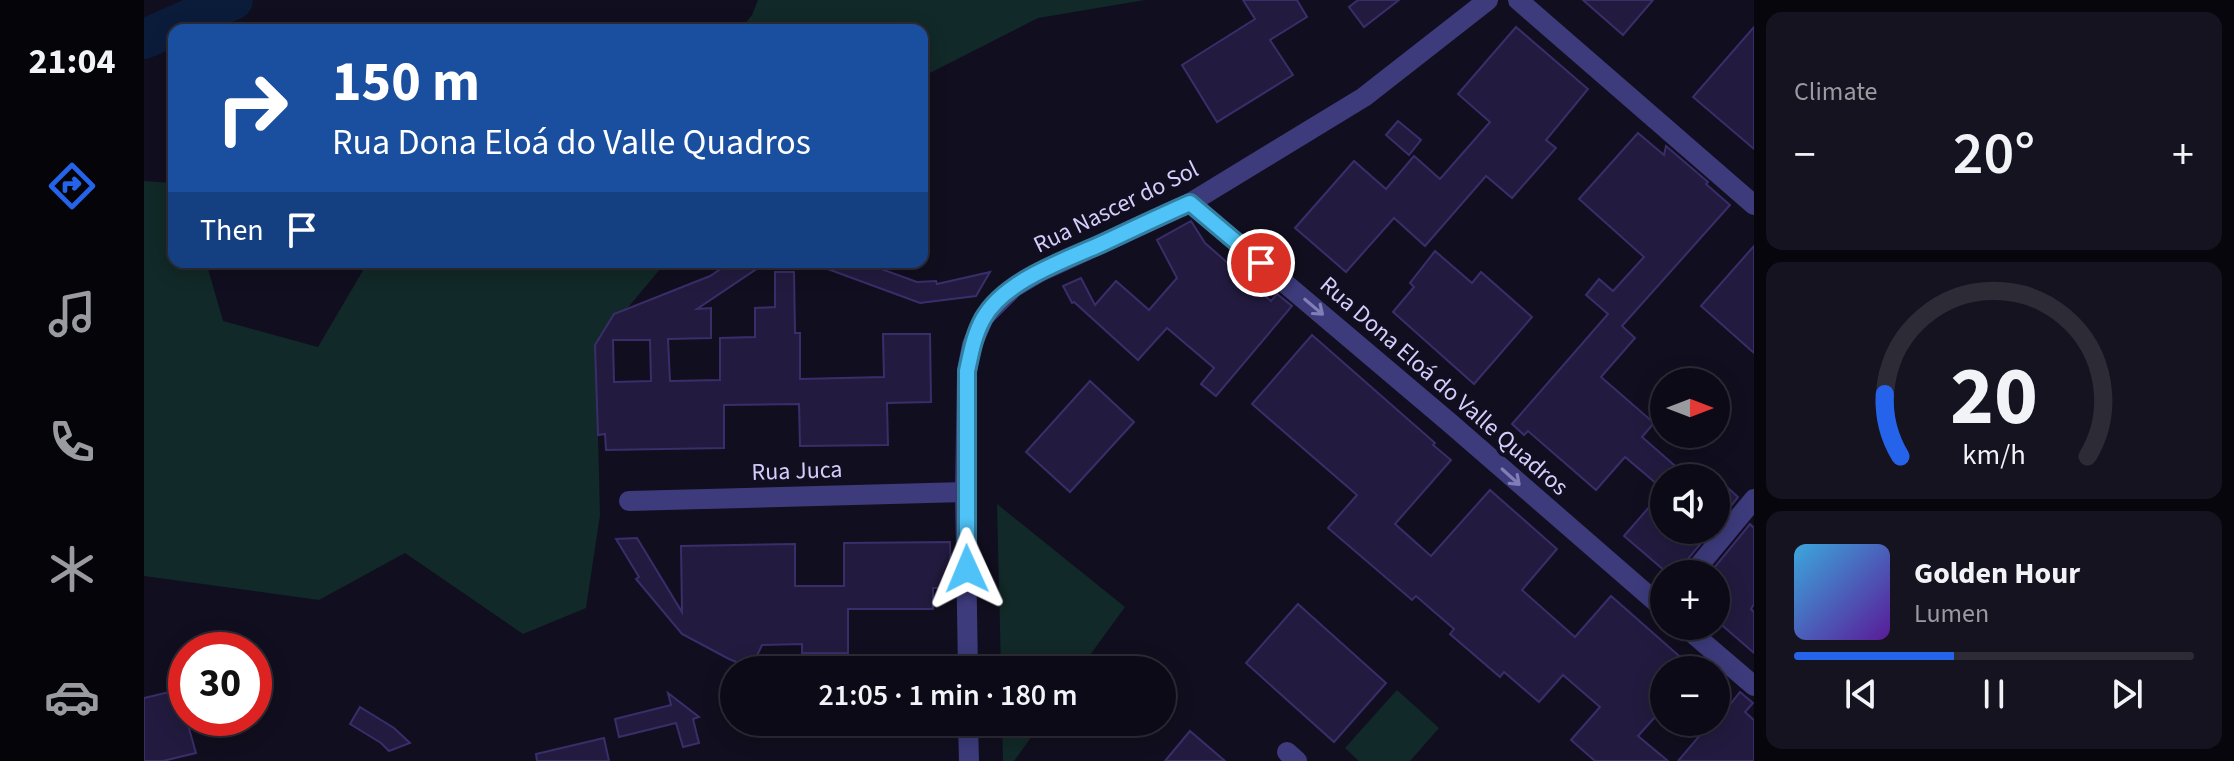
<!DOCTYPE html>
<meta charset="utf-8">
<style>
body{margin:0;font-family:"Source Sans 3",sans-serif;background:#161320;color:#f1f3f6;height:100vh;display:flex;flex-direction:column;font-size:30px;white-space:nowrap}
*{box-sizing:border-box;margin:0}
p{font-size:26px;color:#9a9aa1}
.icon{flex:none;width:44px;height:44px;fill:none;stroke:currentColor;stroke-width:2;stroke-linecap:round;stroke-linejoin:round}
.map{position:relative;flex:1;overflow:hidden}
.side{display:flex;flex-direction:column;gap:12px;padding:12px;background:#07060d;width:480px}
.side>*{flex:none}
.guide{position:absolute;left:24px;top:24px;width:760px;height:244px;border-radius:16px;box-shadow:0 4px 20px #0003,0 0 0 2px #2d2b36;background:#1a4fa0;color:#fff;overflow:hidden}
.needle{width:52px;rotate:90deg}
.tools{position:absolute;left:1506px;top:368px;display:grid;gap:16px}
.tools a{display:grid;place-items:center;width:80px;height:80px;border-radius:50%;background:#0d0a17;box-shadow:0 4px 20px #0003,0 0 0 2px #2d2b36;font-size:40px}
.speed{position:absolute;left:24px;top:632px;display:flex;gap:16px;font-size:40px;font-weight:700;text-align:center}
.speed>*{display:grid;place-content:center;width:104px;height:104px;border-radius:50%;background:#0d0a17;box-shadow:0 4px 20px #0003,0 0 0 2px #2d2b36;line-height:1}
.speed .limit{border:12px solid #d22;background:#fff;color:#111}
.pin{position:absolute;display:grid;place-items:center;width:68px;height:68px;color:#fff;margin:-34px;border:4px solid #fff;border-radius:50%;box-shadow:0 2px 8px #0007}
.me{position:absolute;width:88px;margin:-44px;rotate:359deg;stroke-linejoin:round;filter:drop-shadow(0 0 6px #0008)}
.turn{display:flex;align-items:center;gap:28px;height:168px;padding:0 32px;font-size:36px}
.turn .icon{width:104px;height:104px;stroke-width:2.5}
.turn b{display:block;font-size:56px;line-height:68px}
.then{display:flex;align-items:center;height:76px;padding:0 32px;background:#0003;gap:16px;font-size:30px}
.big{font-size:60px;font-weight:600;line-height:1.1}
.side .widget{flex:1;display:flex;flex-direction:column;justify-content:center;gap:12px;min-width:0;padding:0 28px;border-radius:16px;background:#161320}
.side .dial{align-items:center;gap:0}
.dial svg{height:208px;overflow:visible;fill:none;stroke:#2d2b36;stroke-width:7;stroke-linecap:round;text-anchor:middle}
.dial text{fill:#f1f3f6;stroke:none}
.song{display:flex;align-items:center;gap:24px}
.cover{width:96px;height:96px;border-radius:12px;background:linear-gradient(135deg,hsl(200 70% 55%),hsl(270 70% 35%))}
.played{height:8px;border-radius:4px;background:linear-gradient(90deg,#2563eb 40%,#2d2b36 40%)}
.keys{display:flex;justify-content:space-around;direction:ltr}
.heat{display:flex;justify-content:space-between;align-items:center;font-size:44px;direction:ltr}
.trip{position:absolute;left:576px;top:656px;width:456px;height:80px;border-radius:40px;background:#0d0a17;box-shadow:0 4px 20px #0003,0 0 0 2px #2d2b36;font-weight:600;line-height:80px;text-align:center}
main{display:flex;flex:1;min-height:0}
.tab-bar{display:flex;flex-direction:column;width:144px;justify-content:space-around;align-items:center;background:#050409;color:#9a9aa1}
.tab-bar .icon{width:56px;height:56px}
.tab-bar .current{color:#2563eb}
.tab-bar b{font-size:36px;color:#f1f3f6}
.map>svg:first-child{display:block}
.green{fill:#112928}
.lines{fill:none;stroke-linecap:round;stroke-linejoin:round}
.river{stroke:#0b1c3b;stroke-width:40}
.building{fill:#221b3f;stroke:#3a2e6a;stroke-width:2;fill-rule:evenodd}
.minor{stroke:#3d3b7c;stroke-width:20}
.oneway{stroke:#817db6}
.route-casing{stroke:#337fa1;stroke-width:20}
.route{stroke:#4fc3f7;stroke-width:14}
.labels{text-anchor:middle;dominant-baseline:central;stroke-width:8;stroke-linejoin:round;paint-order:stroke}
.street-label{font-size:24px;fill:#d4cefd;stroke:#110e1f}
</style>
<main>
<nav class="tab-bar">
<b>21:04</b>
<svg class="icon current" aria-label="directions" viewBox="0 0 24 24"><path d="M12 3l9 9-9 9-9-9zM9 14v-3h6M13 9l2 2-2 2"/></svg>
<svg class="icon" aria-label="music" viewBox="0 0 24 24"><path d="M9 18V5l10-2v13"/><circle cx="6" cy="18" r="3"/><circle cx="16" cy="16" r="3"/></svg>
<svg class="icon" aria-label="phone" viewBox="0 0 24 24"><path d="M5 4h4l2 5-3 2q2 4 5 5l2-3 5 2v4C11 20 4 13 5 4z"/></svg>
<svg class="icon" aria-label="climate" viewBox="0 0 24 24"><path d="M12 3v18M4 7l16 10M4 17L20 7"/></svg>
<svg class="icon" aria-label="car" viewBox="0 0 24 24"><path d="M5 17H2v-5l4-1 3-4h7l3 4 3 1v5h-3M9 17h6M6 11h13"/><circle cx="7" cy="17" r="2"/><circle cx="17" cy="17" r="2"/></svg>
</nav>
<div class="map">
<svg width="1610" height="761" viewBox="0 0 1610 761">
<rect width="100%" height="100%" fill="#110e1f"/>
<g class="green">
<polygon points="614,0 1001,0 894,18 778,77 778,30 596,30 608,15"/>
<polygon points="0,181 30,183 30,262 62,262 79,321 174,347 224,262 522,262 471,323 452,357 456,515 442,608 379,634 261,553 175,600 0,576"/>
<polygon points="853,504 981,607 935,670 857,670"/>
<polygon points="1253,690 1295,728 1266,761 1215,761 1201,748"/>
<polygon points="858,722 898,722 870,761 859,761"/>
</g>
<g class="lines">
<polyline class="river" points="0,39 89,0"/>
</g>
<g class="building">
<polygon points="1099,0 1153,0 1163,17 1126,40 1149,75 1073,122 1038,65 1111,19"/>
<polygon points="1214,0 1255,0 1220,27 1205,7"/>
<polygon points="1439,0 1509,0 1479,35"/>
<polygon points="1372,27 1444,89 1402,140 1412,148 1368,198 1342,176 1281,246 1250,218 1202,272 1151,228 1210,161 1242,189 1270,156 1296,179 1346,122 1314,94"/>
<polygon points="1610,27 1610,149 1549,97"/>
<polygon points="1254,121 1277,140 1265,155 1242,135"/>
<polygon points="1494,133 1520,155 1522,146 1564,182 1562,184 1586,205 1478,326 1491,338 1457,377 1510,423 1498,437 1545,478 1520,478 1520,530 1568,530 1538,566 1535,574 1521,571 1480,536 1520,490 1481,457 1452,490 1384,431 1380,435 1368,424 1464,314 1442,295 1455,279 1469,291 1500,257 1435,199"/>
<polygon points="1047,221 1061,243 1127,301 1133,294 1148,306 1072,396 1057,384 1070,368 1023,328 994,360 930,302 928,303 919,286 937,278 951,305 972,281 1005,310 1033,278 1013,240"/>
<polygon points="1610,246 1610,353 1557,306"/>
<polygon points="1291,251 1328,283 1337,272 1388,317 1330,384 1249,312 1270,287 1266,283"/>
<path d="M 587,262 L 623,262 L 553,309 L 567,308 L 567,338 L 524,339 L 526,381 L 576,380 L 576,338 L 611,337 L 611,308 L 631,307 L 631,272 L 650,272 L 651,333 L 656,333 L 656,379 L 740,377 L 739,334 L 786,334 L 787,402 L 743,403 L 744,445 L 656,446 L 655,404 L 580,405 L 580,448 L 462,450 L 461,434 L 454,435 L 451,345 L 470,314 L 566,276 ZM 469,340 L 506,340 L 507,381 L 470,382 Z"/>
<polygon points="670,262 718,262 773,282 792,281 793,284 846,272 832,296 776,303 670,264"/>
<polygon points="1168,335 1291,443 1289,445 1307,460 1251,524 1287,556 1346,490 1413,549 1378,590 1431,637 1467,596 1551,670 1520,670 1520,707 1494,736 1524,761 1451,761 1427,740 1456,707 1419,675 1395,702 1360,672 1356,677 1306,634 1310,629 1272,596 1268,600 1184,528 1213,495 1108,404"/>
<polygon points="946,381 990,422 926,492 882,452"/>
<polygon points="1572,477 1594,497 1572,525"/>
<polygon points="1606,524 1610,528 1610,604 1607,609 1610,612 1610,653 1572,620 1572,574 1565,574"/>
<polygon points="493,538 538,612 537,546 651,544 651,586 700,586 700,543 806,542 807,588 789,588 789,609 704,609 704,653 658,653 658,644 618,645 607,668 585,659 538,634 492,579 495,577 472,539"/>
<polygon points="1154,604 1242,683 1190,742 1102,663"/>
<polygon points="42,688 42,718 52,753 19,761 0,761 0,698"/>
<polygon points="1596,692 1609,703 1601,712 1610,720 1610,761 1534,761 1563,727 1565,729 1572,722"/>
<polygon points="524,693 555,717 549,719 555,743 539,747 532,723 475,737 471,719 527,705"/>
<polygon points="216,707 250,728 266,743 245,751 237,743 206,724"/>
<polygon points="1046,731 1081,761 1021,761"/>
<polygon points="460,738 465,761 393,761 392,754"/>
</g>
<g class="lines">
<g class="minor">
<polyline points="1374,0 1610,205"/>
<polyline points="1046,203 1306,423 1520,609"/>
<polyline points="485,501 821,492"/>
<polyline points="1548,574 1610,499"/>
<polyline points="1540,626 1610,686"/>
<polyline points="824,670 821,492 823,371 828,345 840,317 869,288 896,272 1046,203 1220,97 1344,0"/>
<polyline points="824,722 825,761"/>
<polyline points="1143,752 1153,761"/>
</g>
</g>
<defs><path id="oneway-shaft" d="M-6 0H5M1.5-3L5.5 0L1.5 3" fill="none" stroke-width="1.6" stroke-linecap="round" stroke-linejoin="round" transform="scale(2)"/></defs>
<g class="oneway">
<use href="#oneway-shaft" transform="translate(1170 307) rotate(40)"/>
<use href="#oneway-shaft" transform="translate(1367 477) rotate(42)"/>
</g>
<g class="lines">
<g class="route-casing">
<path id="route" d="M 823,569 L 823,371 C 827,353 830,335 839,319 C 860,281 919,261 957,244 C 987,230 1016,216 1046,203 L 1117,263"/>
</g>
<use href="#route" class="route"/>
</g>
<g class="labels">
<g class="street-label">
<text transform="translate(972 207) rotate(-26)">Rua Nascer do Sol</text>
<text transform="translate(1300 386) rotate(41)">Rua Dona Eloá do Valle Quadros</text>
<text transform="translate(653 471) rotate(-2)">Rua Juca</text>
</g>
</g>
</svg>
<div class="tools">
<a><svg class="needle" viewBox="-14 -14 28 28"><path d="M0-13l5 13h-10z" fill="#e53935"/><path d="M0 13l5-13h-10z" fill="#9a9aa1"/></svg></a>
<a><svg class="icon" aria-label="sound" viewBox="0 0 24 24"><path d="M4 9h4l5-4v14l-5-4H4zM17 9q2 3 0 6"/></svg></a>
<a>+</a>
<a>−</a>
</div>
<div class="speed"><div class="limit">30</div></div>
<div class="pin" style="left:1117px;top:263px;background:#d93025"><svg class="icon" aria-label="arrive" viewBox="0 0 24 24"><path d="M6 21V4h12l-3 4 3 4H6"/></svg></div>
<svg class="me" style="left:823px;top:569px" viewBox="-20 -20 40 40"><path d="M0-17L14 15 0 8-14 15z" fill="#4fc3f7" stroke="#fff" stroke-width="4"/></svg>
<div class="trip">21:05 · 1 min · 180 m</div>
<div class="guide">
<div class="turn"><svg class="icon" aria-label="right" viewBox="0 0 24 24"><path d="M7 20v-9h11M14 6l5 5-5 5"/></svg><div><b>150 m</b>Rua Dona Eloá do Valle Quadros</div></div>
<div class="then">Then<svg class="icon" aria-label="arrive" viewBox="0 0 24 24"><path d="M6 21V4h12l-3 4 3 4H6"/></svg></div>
</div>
</div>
<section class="side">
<div class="widget"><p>Climate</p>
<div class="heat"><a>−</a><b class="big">20°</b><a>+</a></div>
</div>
<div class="widget dial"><svg viewBox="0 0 100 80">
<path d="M14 69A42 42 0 1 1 86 69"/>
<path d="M14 69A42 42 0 0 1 8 45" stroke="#2563eb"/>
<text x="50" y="56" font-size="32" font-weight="700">20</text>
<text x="50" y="72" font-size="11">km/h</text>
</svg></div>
<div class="widget">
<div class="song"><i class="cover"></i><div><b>Golden Hour</b><p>Lumen</p></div></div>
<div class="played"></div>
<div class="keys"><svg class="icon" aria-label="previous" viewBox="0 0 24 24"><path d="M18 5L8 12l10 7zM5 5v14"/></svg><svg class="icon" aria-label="pause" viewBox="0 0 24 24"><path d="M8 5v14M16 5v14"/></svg><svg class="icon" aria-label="next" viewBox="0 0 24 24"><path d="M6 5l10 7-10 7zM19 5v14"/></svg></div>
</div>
</section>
</main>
